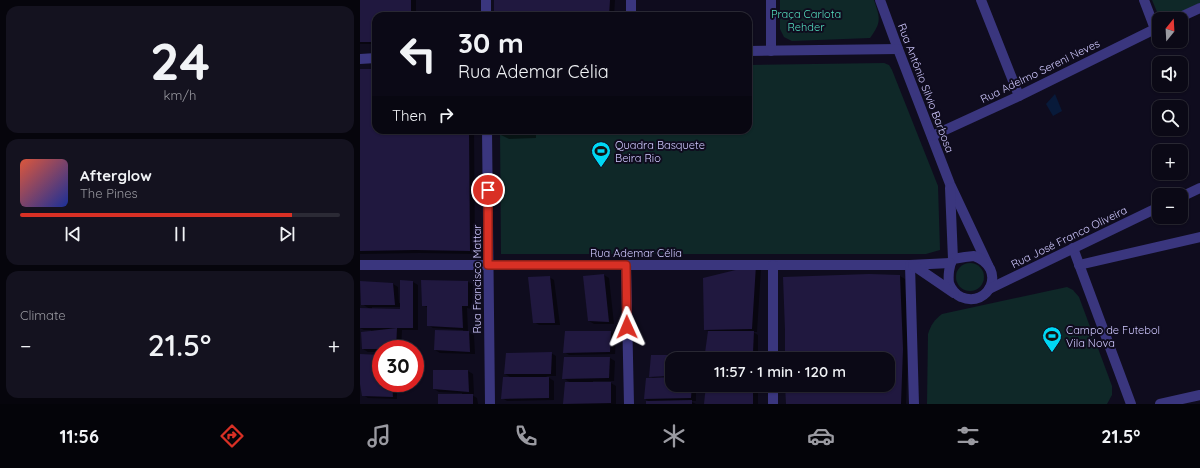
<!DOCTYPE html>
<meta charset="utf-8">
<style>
body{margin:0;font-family:Quicksand,sans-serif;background:#14121f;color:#f1f3f6;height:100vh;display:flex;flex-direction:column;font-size:15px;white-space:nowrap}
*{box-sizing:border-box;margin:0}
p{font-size:13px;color:#9a9aa1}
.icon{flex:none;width:22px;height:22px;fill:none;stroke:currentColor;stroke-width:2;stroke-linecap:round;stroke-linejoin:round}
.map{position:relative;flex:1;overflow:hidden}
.sheet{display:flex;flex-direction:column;gap:6px;padding:6px;background:#06050c;width:360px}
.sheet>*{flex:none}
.banner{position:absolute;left:12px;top:12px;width:380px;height:122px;border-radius:12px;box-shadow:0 1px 3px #0004,0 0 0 1px #2b2a35;background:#0b0916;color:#f1f3f6;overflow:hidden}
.needle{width:26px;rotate:18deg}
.tools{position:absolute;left:792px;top:12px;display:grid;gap:8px}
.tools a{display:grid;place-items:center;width:36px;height:36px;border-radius:8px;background:#0b0916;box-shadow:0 1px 3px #0004,0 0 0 1px #2b2a35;font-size:20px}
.speed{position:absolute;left:12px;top:340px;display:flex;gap:8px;font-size:20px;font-weight:700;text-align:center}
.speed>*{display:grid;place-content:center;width:52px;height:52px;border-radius:50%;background:#0b0916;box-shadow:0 1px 3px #0004,0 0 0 1px #2b2a35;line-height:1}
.speed .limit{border:6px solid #d22;background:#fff;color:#111}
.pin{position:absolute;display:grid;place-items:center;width:34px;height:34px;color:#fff;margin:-17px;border:2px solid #fff;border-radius:50%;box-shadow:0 1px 4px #0007}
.me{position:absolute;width:44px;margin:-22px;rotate:359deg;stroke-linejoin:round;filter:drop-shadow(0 0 3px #0008)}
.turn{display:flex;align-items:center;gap:14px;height:84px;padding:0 20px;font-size:18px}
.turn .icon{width:52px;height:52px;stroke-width:2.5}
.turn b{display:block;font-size:28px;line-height:34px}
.then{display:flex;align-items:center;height:38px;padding:0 20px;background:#0003;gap:8px;font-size:15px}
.big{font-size:30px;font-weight:600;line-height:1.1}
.sheet .card{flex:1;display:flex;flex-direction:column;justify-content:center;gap:6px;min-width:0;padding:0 14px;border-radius:12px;background:#14121f}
.sheet .dial{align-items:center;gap:0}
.dial b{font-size:52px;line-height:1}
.song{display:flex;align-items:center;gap:12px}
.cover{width:48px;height:48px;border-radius:6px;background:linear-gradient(135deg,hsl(10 70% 55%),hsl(230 70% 35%))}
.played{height:4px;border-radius:2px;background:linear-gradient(90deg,#d93025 85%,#2b2a35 85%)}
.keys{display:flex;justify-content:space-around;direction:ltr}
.heat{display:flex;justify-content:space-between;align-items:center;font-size:22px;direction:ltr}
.trip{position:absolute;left:305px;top:352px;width:230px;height:40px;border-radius:12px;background:#0b0916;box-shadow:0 1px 3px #0004,0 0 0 1px #2b2a35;font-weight:600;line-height:40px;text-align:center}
.dock{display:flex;height:64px;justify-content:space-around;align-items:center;background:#040409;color:#9a9aa1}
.dock .icon{width:28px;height:28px}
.dock .current{color:#d93025}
.dock b{font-size:18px;color:#f1f3f6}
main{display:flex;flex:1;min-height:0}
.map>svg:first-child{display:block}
.green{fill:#0f2828}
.water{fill:#081a3a}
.shadow{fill:#0007;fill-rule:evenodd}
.building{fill:#20183f}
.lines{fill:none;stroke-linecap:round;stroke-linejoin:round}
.street{stroke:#3a367e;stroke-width:10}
.route-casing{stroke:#8d1f18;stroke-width:10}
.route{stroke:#d93025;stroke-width:7}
.labels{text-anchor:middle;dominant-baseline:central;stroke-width:4;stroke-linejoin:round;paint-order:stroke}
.park-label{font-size:11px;fill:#55dfbf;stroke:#0f0c1e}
.street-label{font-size:11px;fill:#d0c9ff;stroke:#0f0c1e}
.poi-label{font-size:11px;fill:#d0c9ff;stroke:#0f0c1e;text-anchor:start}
</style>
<main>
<section class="sheet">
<div class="card dial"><b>24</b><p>km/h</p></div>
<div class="card">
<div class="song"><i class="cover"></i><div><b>Afterglow</b><p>The Pines</p></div></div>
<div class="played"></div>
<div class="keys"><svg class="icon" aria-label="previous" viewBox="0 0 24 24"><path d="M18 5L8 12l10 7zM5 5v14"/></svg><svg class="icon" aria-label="pause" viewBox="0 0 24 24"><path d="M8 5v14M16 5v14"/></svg><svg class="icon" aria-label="next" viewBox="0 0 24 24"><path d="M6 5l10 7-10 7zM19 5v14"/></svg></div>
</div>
<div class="card"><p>Climate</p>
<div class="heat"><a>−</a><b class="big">21.5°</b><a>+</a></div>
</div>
</section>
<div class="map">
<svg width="840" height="404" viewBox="0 0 840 404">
<rect width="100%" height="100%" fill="#0f0c1e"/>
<g class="green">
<path d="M 420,0 L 514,0 C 520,18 522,22 510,38 L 432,41 L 424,37 L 420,29 Z"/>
<polygon points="792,0 840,0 840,3 807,19 800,19"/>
<polygon points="524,63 529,65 532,70 578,186 580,250 566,254 141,254 140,130 388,130 388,65"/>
<circle cx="610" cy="277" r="14"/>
<path d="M 707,287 L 713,290 L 719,297 L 752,386 L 752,395 L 747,404 L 567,404 L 568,334 C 571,325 574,320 582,314 Z"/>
</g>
<polygon class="water" points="695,94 702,111 693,116 686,104"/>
<g class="shadow">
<polygon points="0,0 56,0 56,12 108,12 115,16 16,16 16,44 0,44"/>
<polygon points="135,0 255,0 254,16 135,16"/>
<polygon points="0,70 16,70 16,130 114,130 115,254 60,253 0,254"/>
<polygon points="141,130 176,130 176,138 149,139 141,135"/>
<polygon points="401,269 397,332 393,332 398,335 398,354 393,354 397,357 397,359 347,359 351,355 347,352 349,331 345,330 344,279"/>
<polygon points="244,275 249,278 254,324 234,324 229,321"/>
<polygon points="540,276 545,279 548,353 546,404 427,404 426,385 528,385 528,359 426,359"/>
<polygon points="189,277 194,280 200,325 179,325 174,322"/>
<path d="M 53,282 L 58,285 L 58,330 L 42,330 L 41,349 L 21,349 L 21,352 L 8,352 L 3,349 L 11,332 L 11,330 L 4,330 L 0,328 L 0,309 L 10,309 L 2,304 L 33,284 L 38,287 L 39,303 L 41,303 ZM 12,307 L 41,307 L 41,310 L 12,309 Z"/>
<polygon points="108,282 113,284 112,309 107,308 108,332 114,335 115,354 80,353 75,350 103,332 103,330 73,328 68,325 68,308 63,305"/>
<polygon points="250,332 256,335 255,354 209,355 204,352"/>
<polygon points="191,353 196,356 196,376 186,376 194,381 194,400 147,401 142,398 152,378 145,374"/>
<polygon points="0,355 21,356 21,383 37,383 37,399 8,398 3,395 0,378"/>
<polygon points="292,356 337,356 342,359 312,359 312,385 336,385 336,401 330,401 336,404 287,404 290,402 285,399 294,379 290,376"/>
<polygon points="250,358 255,361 254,381 233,381 233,383 251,383 256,386 256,404 206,404 204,403 211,383 203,378"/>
<polygon points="108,371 113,374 114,394 110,394 117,398 118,404 79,404 102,395 102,393 79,392 74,389"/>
<polygon points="347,385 398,385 398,404 345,404"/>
</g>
<g class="building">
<polygon points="0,0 51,0 51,11 108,11 108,16 16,16 16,42 0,42"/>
<polygon points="134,0 250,0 249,16 134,16"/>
<polygon points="0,69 16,69 16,130 109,130 110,251 55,250 0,251"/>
<rect x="140" y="130" width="29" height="5"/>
<polygon points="396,265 392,329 344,330 343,278"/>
<polygon points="244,274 249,322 228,321 223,276"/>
<polygon points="509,274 540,275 543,349 541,404 426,404 425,385 528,385 528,359 425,359 425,330 423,277"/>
<polygon points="190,276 195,323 173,323 168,277"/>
<polygon points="40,280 53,281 53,328 0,328 0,308 40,309"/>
<polygon points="61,280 108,281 108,306 102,306 103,328 67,326 67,306 62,306"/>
<polygon points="0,281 33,283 35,305 1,305"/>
<polygon points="37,328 36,349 2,349 1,332"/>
<polygon points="75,330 109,331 110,352 74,350"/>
<polygon points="205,331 251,331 250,352 203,353"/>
<polygon points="348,331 394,331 393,352 345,353"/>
<polygon points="192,352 191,374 144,374 146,353"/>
<polygon points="393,353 392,359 346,359 347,354"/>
<polygon points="0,354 21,355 21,383 32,383 33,397 2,396 0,384"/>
<polygon points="291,355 337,355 337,359 312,359 312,376 289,377"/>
<polygon points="204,357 250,357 249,378 202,379"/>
<polygon points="73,370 108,370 109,392 73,389"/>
<polygon points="143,377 189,377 189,398 141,399"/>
<polygon points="312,377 312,385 332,385 331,398 284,399 286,378"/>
<polygon points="205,382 251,382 251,403 203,404"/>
<polygon points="346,385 393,385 393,404 344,404"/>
<rect x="78" y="394" width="35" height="10"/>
<polygon points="332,400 332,404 286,404 286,401"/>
</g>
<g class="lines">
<g class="street">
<polyline points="126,0 126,16"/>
<polyline points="271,0 271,16"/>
<polyline points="411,0 411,51"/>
<polyline points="520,0 538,49 590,184 628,265"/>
<polyline points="621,0 659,96"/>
<polyline points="784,0 795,29"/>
<polyline points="816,19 840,8"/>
<polyline points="388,51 538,49"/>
<polyline points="0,59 16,58"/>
<polyline points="127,130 130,404"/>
<polyline points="572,136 659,96 799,27"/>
<polyline points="590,188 593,259"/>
<polyline points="821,197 840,188"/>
<polyline points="713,248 771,404"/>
<path d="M 614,256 C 648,268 629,309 601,297 C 596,295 591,289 589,283 C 588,276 589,265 593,259 L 605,257 Z"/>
<polyline points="0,265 550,265 590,263"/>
<polyline points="266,265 269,404"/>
<polyline points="413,265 413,359"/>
<polyline points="550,265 554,404"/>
<polyline points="553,265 594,293"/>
<polyline points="719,265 840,237"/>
<polyline points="629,289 799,207"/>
<polyline points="413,385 413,404"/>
<polyline points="800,404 840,395"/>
</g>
</g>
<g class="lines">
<g class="route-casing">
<polyline id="route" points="128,190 128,265 266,265 267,327"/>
</g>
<use href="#route" class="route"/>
</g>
<defs>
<g id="stadium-pin" transform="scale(1)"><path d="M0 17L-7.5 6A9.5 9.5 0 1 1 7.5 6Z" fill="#00d7f4" stroke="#0f0c1e"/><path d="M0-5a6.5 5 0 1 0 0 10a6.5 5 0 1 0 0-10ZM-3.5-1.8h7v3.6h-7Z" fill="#111"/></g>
</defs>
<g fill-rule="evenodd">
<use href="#stadium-pin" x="241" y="151"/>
<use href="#stadium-pin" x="692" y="336"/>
</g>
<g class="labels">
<g class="park-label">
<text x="446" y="14">Praça Carlota<tspan x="446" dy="13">Rehder</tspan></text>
</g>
<g class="street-label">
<text transform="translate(680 71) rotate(-26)">Rua Adelmo Sereni Neves</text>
<text transform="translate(566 88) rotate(69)">Rua Antônio Silvio Barbosa</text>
<text transform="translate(709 237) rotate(-26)">Rua José Franco Oliveira</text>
<text x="276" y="253">Rua Ademar Célia</text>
<text transform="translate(117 279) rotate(-90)">Rua Francisco Mattar</text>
</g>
<g class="poi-label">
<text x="255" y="145">Quadra Basquete<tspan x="255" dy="13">Beira Rio</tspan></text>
<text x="706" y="330">Campo de Futebol<tspan x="706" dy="13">Vila Nova</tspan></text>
</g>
</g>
</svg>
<div class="tools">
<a><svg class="needle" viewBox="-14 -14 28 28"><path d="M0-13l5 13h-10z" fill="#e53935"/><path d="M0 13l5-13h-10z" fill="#9a9aa1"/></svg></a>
<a><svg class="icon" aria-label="sound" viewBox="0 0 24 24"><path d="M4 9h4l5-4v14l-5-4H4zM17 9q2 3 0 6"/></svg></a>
<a><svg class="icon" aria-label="search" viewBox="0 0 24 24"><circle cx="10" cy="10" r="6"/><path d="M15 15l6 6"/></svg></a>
<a>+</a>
<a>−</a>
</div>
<div class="speed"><div class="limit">30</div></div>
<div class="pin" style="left:128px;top:190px;background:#d93025"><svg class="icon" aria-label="arrive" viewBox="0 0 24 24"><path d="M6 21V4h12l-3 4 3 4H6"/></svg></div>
<svg class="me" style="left:267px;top:327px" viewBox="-20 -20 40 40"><path d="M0-17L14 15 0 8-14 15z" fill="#d93025" stroke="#fff" stroke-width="4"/></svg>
<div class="trip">11:57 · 1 min · 120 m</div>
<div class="banner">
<div class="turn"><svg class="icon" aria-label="left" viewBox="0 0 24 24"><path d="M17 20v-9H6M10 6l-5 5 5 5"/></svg><div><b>30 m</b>Rua Ademar Célia</div></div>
<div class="then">Then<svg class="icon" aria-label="right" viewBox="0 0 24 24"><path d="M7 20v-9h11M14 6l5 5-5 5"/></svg></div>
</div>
</div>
</main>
<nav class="dock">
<b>11:56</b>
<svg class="icon current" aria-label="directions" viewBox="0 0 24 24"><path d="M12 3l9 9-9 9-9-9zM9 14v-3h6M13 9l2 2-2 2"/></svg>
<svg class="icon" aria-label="music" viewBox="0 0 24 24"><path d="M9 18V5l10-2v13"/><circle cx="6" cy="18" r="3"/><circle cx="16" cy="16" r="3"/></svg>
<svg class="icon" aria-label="phone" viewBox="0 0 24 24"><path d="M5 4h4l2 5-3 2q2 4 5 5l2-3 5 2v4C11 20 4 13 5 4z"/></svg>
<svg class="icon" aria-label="climate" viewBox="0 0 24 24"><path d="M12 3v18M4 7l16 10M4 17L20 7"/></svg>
<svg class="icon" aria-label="car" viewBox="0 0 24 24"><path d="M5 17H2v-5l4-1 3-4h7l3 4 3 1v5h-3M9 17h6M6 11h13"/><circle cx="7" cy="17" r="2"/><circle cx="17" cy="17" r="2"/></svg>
<svg class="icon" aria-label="filters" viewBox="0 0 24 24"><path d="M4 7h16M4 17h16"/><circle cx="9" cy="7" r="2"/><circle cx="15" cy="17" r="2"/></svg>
<b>21.5°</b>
</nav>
